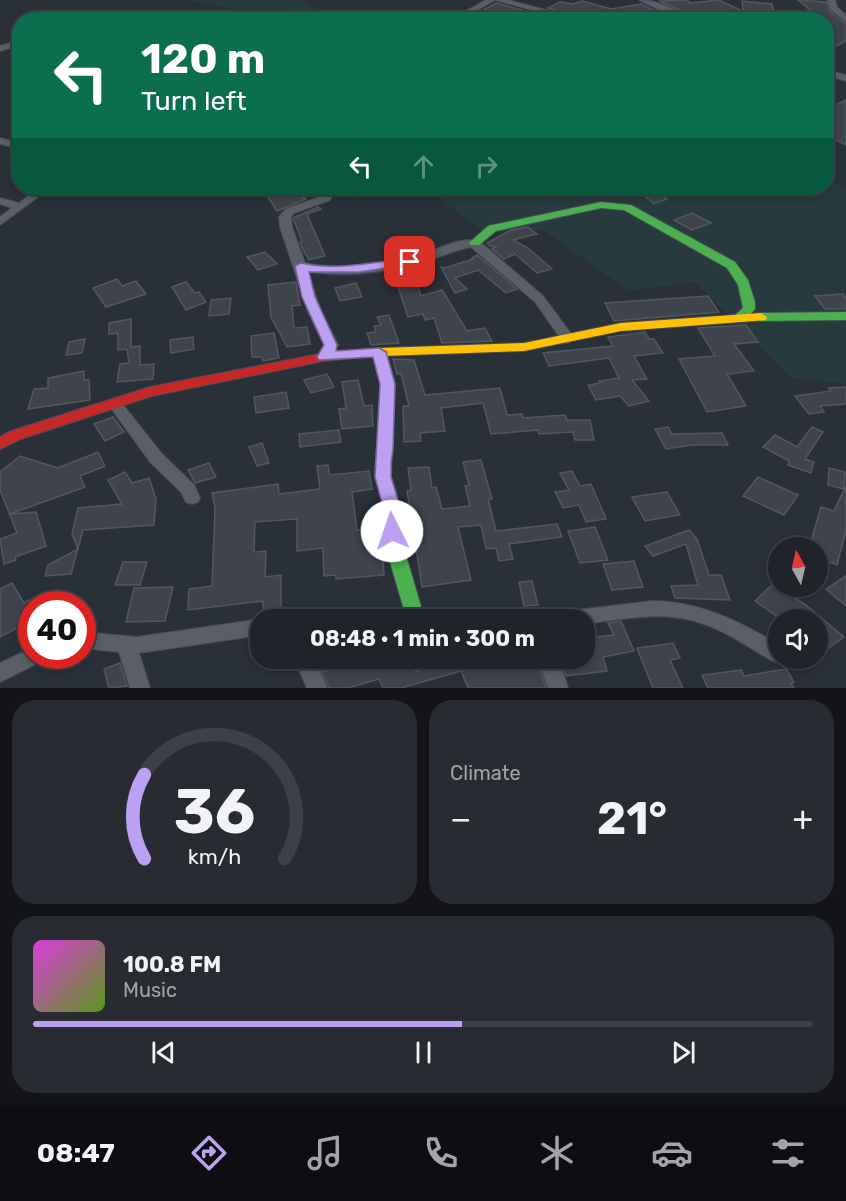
<!DOCTYPE html>
<meta charset="utf-8">
<style>
body{margin:0;font-family:Rubik,sans-serif;background:#282c32;color:#f1f3f6;height:100vh;display:flex;flex-direction:column;font-size:22px;white-space:nowrap}
*{box-sizing:border-box;margin:0}
p{font-size:20px;color:#a2a4a8}
.icon{flex:none;width:33px;height:33px;fill:none;stroke:currentColor;stroke-width:2;stroke-linecap:round;stroke-linejoin:round}
.map{position:relative;height:688px;overflow:hidden}
.side{display:flex;flex-direction:column;gap:12px;padding:12px;background:#121417;flex:1}
.side>*{flex:none}
.top-card{position:absolute;left:12px;top:12px;width:822px;height:183px;border-radius:24px;box-shadow:0 3px 9px #0003,0 0 0 2px #3d4147;background:#0b6e4f;color:#fff;overflow:hidden}
.needle{width:39px;rotate:352deg}
.buttons{position:absolute;left:768px;top:537px;display:grid;gap:12px}
.buttons a{display:grid;place-items:center;width:60px;height:60px;border-radius:50%;background:#20242a;box-shadow:0 3px 9px #0003,0 0 0 2px #3d4147;font-size:30px}
.speed{position:absolute;left:18px;top:591px;display:flex;gap:12px;font-size:30px;font-weight:700;text-align:center}
.speed>*{display:grid;place-content:center;width:78px;height:78px;border-radius:50%;background:#20242a;box-shadow:0 3px 9px #0003,0 0 0 2px #3d4147;line-height:1}
.speed .limit{border:9px solid #d22;background:#fff;color:#111}
.pin{position:absolute;display:grid;place-items:center;width:51px;height:51px;color:#fff;margin:-26px;border-radius:12px;box-shadow:0 3px 9px #0006}
.me{position:absolute;width:66px;margin:-33px;rotate:356deg;stroke-linejoin:round;filter:drop-shadow(0 0 4px #0008)}
.turn{display:flex;align-items:center;gap:21px;height:126px;padding:0 30px;font-size:27px}
.turn .icon{width:78px;height:78px;stroke-width:2.5}
.turn b{display:block;font-size:42px;line-height:51px}
.lanes{display:flex;align-items:center;height:57px;padding:0 30px;background:#0003;justify-content:center;gap:30px;direction:ltr}
.lanes .off{opacity:.35}
.big{font-size:45px;font-weight:700;line-height:1.1}
.side .card{flex:1;display:flex;flex-direction:column;justify-content:center;gap:9px;min-width:0;padding:0 21px;border-radius:24px;background:#282c32}
.side .dial{align-items:center;gap:0}
.dial svg{height:156px;overflow:visible;fill:none;stroke:#3d4147;stroke-width:7;stroke-linecap:round;text-anchor:middle}
.dial text{fill:#f1f3f6;stroke:none}
.song{display:flex;align-items:center;gap:18px}
.cover{width:72px;height:72px;border-radius:9px;background:linear-gradient(135deg,hsl(300 70% 55%),hsl(90 70% 35%))}
.played{height:6px;border-radius:3px;background:linear-gradient(90deg,#bca0f2 55%,#3d4147 55%)}
.keys{display:flex;justify-content:space-around;direction:ltr}
.heat{display:flex;justify-content:space-between;align-items:center;font-size:33px;direction:ltr}
.side .tiles{flex:1;display:grid;gap:12px;grid-template-columns:1fr 1fr}
.card:last-child{grid-column:span 2}
.trip{position:absolute;left:250px;top:609px;width:345px;height:60px;border-radius:24px;background:#20242a;box-shadow:0 3px 9px #0003,0 0 0 2px #3d4147;font-weight:700;line-height:60px;text-align:center}
.tabs{display:flex;height:96px;justify-content:space-around;align-items:center;background:#0d0e11;color:#a2a4a8}
.tabs .icon{width:42px;height:42px}
.tabs .active{color:#bca0f2}
.tabs b{font-size:27px;color:#f1f3f6}
.map>svg:first-child{display:block}
.green{fill:#273a3e}
.building{fill:#3f444c;stroke:#52575f;stroke-width:1.5}
.lines{fill:none;stroke-linecap:round;stroke-linejoin:round}
.street-casing{stroke:#484c55;stroke-width:2}
.fast-casing{stroke:#484c55;stroke-width:2}
.slow-casing{stroke:#484c55;stroke-width:2}
.jam-casing{stroke:#484c55;stroke-width:2}
.street{fill:#5a5e66;fill-rule:evenodd}
.fast{fill:#4caf50;fill-rule:evenodd}
.slow{fill:#ffc107;fill-rule:evenodd}
.jam{fill:#c62828;fill-rule:evenodd}
.route{fill:#bca0f2;stroke:#7a689d;stroke-width:1.5}
</style>
<div class="map">
<svg width="846" height="688" viewBox="0 0 846 688">
<rect width="100%" height="100%" fill="#2a3038"/>
<g class="green">
<polygon points="185,0 302,0 338,19 268,19 235,9"/>
<polygon points="827,179 846,188 846,384 792,378 695,282 629,291 543,230 484,232 425,188 826,188"/>
</g>
<g class="building">
<polygon points="685,0 691,3 718,0 743,11 742,1 772,4 776,20 691,20 679,10 659,1"/>
<polygon points="798,0 826,2 830,12 846,23 846,41 826,51 826,20 822,20"/>
<polygon points="582,1 611,9 641,4 674,20 586,20 548,8 560,2 573,4"/>
<polygon points="496,3 559,20 465,20"/>
<polygon points="846,100 846,145 826,135 826,109"/>
<polygon points="262,188 287,188 306,199 277,211"/>
<polygon points="657,191 667,199 654,204 641,193"/>
<polygon points="318,207 321,209 307,214 325,256 309,260 303,250 300,242 302,241 293,218"/>
<polygon points="692,213 711,223 692,230 674,220"/>
<polygon points="528,227 537,234 513,240 528,248 552,269 537,273 515,254 504,259 492,249 496,247 490,246 487,243 511,230"/>
<polygon points="265,252 277,264 258,270 247,257"/>
<polygon points="477,255 517,289 506,293 478,270 455,278 467,289 455,293 441,267 445,268 473,259 472,258"/>
<polygon points="117,279 122,286 136,281 146,294 106,307 93,288"/>
<polygon points="416,281 421,296 442,290 467,331 485,328 492,341 442,343 434,318 425,320 423,314 408,317 397,284"/>
<polygon points="186,282 195,293 199,292 206,302 186,310 172,287"/>
<polygon points="296,282 300,305 292,306 294,328 307,327 310,344 287,347 271,317 268,285"/>
<polygon points="356,283 362,297 340,301 335,288"/>
<polygon points="843,294 846,299 846,309 825,309 815,296"/>
<polygon points="708,296 719,312 614,321 605,303"/>
<polygon points="231,298 229,314 209,316 211,300"/>
<polygon points="389,315 399,343 371,345 367,333 376,332 374,326 381,325 377,317"/>
<polygon points="131,319 131,347 140,346 140,365 154,364 153,379 117,382 120,364 129,363 127,349 118,350 118,333 109,334 109,323"/>
<polygon points="746,325 758,342 734,344 754,371 727,374 746,406 707,412 679,359 715,356 698,328"/>
<polygon points="645,332 649,339 654,339 663,353 634,356 647,379 632,380 649,401 629,406 620,396 596,400 588,385 600,383 599,381 619,378 609,358 549,366 543,353 613,346 608,337"/>
<polygon points="274,333 279,358 263,361 262,357 252,357 251,336"/>
<polygon points="193,337 194,349 171,353 170,340"/>
<polygon points="85,339 82,353 66,355 69,342"/>
<polygon points="393,359 414,360 425,395 500,388 507,415 522,414 523,418 565,415 567,420 590,420 594,440 575,440 573,432 539,434 538,430 491,434 483,403 441,408 445,431 420,433 421,441 404,442 403,406 409,406 401,373 397,374"/>
<polygon points="84,371 84,380 89,380 90,400 28,409 34,389 48,388 48,378"/>
<polygon points="327,374 334,387 311,393 304,380"/>
<polygon points="358,380 364,406 372,405 373,426 342,429 339,409 346,408 342,382"/>
<polygon points="846,387 846,404 820,406 824,412 809,414 795,396 831,391 829,388"/>
<polygon points="286,392 289,408 256,413 254,397"/>
<polygon points="113,417 124,432 105,441 94,424"/>
<polygon points="668,427 672,434 722,433 728,445 691,445 666,449 655,429"/>
<polygon points="812,427 823,432 805,459 814,462 811,473 788,465 789,461 763,447 775,435 797,447"/>
<polygon points="339,430 341,442 300,447 299,434"/>
<polygon points="262,443 269,463 257,466 249,447"/>
<polygon points="98,452 105,466 80,476 85,487 10,514 36,512 46,546 15,557 16,560 4,564 0,539 17,533 0,490 0,472 20,456 58,468"/>
<polygon points="481,460 492,499 488,499 496,531 557,524 562,537 509,544 513,559 499,561 496,548 486,549 481,525 458,527 471,580 422,587 407,491 411,490 408,468 429,467 432,488 436,487 442,509 470,506 465,486 469,485 463,462"/>
<polygon points="209,463 216,477 195,483 188,470"/>
<polygon points="328,465 330,475 369,471 372,489 352,492 357,530 381,528 384,575 336,579 336,575 324,576 323,548 297,551 297,519 255,522 254,552 266,551 265,577 281,575 281,620 264,620 263,601 188,610 189,589 212,586 215,508 212,493 278,484 279,494 320,489 317,466"/>
<polygon points="829,468 845,472 844,489 828,485"/>
<polygon points="572,471 580,486 591,484 606,519 586,522 579,505 563,508 555,492 569,490 560,473"/>
<polygon points="125,472 132,483 149,478 156,499 154,525 83,530 71,574 45,576 48,565 78,549 72,534 78,508 122,504 108,480"/>
<polygon points="758,477 798,495 784,515 743,496"/>
<polygon points="846,486 846,530 837,565 818,557 818,548 809,548 821,507 834,511"/>
<polygon points="667,492 680,515 645,521 632,497"/>
<polygon points="595,527 608,560 580,563 568,531"/>
<polygon points="689,530 697,539 709,575 721,575 730,600 675,598 671,586 698,585 686,544 653,556 645,546"/>
<polygon points="634,561 643,587 612,590 603,564"/>
<polygon points="123,562 147,562 140,585 115,585"/>
<polygon points="846,576 846,606 826,589"/>
<polygon points="532,581 538,605 524,606 519,582"/>
<polygon points="12,583 24,603 29,600 32,620 0,637 0,589"/>
<polygon points="773,584 806,605 844,637 818,656 818,620 782,620 755,601"/>
<polygon points="173,587 165,621 126,622 134,588"/>
<polygon points="621,621 634,651 603,657 607,671 566,676 562,663 566,663 565,658 585,658 585,638 614,635 608,623"/>
<polygon points="673,643 680,658 670,660 683,688 653,688 637,648"/>
<polygon points="381,658 409,658 415,672 460,658 536,658 546,688 468,688 461,671 401,688 383,688 379,679 348,688 329,688 322,672"/>
<polygon points="120,663 127,686 109,688 104,669"/>
<polygon points="786,669 794,682 791,683 794,688 708,688 702,675 741,670 744,676"/>
</g>
<g class="lines">
<g class="street-casing">
<g id="street">
<polygon points="486,0 495,0 460,20 450,20"/>
<polygon points="495,0 508,0 584,20 570,20"/>
<path d="M 639,0 C 657,0 676,9 689,20 L 680,20 Z"/>
<polygon points="827,0 835,0 837,7 846,15 846,21 831,10"/>
<polygon points="20,40 20,45 0,51 0,46"/>
<polygon points="826,70 846,75 846,81 826,75"/>
<polygon points="0,138 20,143 20,149 0,144"/>
<polygon points="39,188 50,188 0,225 0,217 12,208 0,204 0,198 19,203"/>
<path d="M 321,188 L 331,188 L 333,194 L 330,200 L 294,213 L 291,217 L 292,227 L 305,263 C 340,270 382,267 416,257 C 435,251 459,236 479,241 L 543,296 L 575,339 L 568,343 L 563,342 L 535,302 L 471,247 C 454,250 439,258 422,262 C 386,272 344,278 307,271 L 321,311 L 338,345 L 329,360 L 319,360 L 317,357 L 324,345 L 308,311 L 280,227 L 279,217 L 286,209 L 322,196 Z"/>
<polygon points="115,399 120,401 162,454 194,485 200,498 198,502 192,504 186,502 181,492 150,462 108,404"/>
<path d="M 652,601 C 700,601 738,621 778,644 L 778,658 L 786,658 L 778,662 L 771,660 C 748,647 726,631 701,623 C 664,610 622,619 585,624 L 585,620 L 551,620 L 553,614 L 560,612 Z"/>
<polygon points="261,619 261,635 139,653 150,688 130,688 119,652 82,648 82,632 137,637"/>
<polygon points="32,648 32,656 42,656 40,662 0,682 0,663"/>
<polygon points="294,658 314,658 327,688 307,688"/>
<polygon points="538,658 558,658 568,688 548,688"/>
</g>
</g>
<g class="fast-casing">
<g id="fast">
<polygon points="601,202 631,205 735,262 748,280 755,302 755,309 743,322 733,322 731,319 743,308 738,285 727,268 624,210 601,208 496,231 479,245 471,245 469,243 488,226"/>
<polygon points="846,312 846,320 761,321 755,317 761,313"/>
<polygon points="379,348 386,352 395,384 391,476 401,510 405,552 425,620 407,620 387,552 385,510 375,476 381,384 372,352"/>
</g>
</g>
<g class="slow-casing">
<polygon id="slow" points="761,313 767,317 766,320 621,331 524,351 381,356 374,352 381,348 524,343 621,323"/>
</g>
<g class="jam-casing">
<polygon id="jam" points="381,348 388,352 386,355 324,361 152,396 21,439 0,449 0,437 11,431 150,387 324,353"/>
</g>
<use href="#street" class="street"/>
<use href="#fast" class="fast"/>
<use href="#slow" class="slow"/>
<use href="#jam" class="jam"/>
</g>
<path class="route" d="M 410,258 L 414,259 L 414,264 L 359,272 L 309,272 L 315,297 L 337,345 L 336,351 L 379,348 L 386,352 L 395,384 L 393,449 L 391,463 L 391,477 L 401,510 L 401,531 L 398,535 L 392,537 L 386,535 L 384,531 L 384,510 L 375,477 L 380,384 L 373,357 L 319,360 L 317,357 L 324,345 L 302,297 L 295,266 L 301,263 C 336,271 375,262 410,258 Z"/>
</svg>
<div class="buttons">
<a><svg class="needle" viewBox="-14 -14 28 28"><path d="M0-13l5 13h-10z" fill="#e53935"/><path d="M0 13l5-13h-10z" fill="#a2a4a8"/></svg></a>
<a><svg class="icon" aria-label="sound" viewBox="0 0 24 24"><path d="M4 9h4l5-4v14l-5-4H4zM17 9q2 3 0 6"/></svg></a>
</div>
<div class="speed"><div class="limit">40</div></div>
<div class="pin" style="left:410px;top:262px;background:#d93025"><svg class="icon" aria-label="arrive" viewBox="0 0 24 24"><path d="M6 21V4h12l-3 4 3 4H6"/></svg></div>
<svg class="me" style="left:392px;top:531px" viewBox="-20 -20 40 40"><circle r="19" fill="#fff"/><path d="M0-13L10 11 0 6-10 11z" fill="#bca0f2"/></svg>
<div class="trip">08:48 · 1 min · 300 m</div>
<div class="top-card">
<div class="turn"><svg class="icon" aria-label="left" viewBox="0 0 24 24"><path d="M17 20v-9H6M10 6l-5 5 5 5"/></svg><div><b>120 m</b>Turn left</div></div>
<div class="lanes"><svg class="icon" aria-label="left" viewBox="0 0 24 24"><path d="M17 20v-9H6M10 6l-5 5 5 5"/></svg><svg class="icon off" aria-label="ahead" viewBox="0 0 24 24"><path d="M12 20V5M6 11l6-6 6 6"/></svg><svg class="icon off" aria-label="right" viewBox="0 0 24 24"><path d="M7 20v-9h11M14 6l5 5-5 5"/></svg></div>
</div>
</div>
<section class="side">
<div class="tiles">
<div class="card dial"><svg viewBox="0 0 100 80">
<path d="M14 69A42 42 0 1 1 86 69"/>
<path d="M14 69A42 42 0 0 1 14 26" stroke="#bca0f2"/>
<text x="50" y="56" font-size="32" font-weight="700">36</text>
<text x="50" y="72" font-size="11">km/h</text>
</svg></div>
<div class="card"><p>Climate</p>
<div class="heat"><a>−</a><b class="big">21°</b><a>+</a></div>
</div>
<div class="card">
<div class="song"><i class="cover"></i><div><b>100.8 FM</b><p>Music</p></div></div>
<div class="played"></div>
<div class="keys"><svg class="icon" aria-label="previous" viewBox="0 0 24 24"><path d="M18 5L8 12l10 7zM5 5v14"/></svg><svg class="icon" aria-label="pause" viewBox="0 0 24 24"><path d="M8 5v14M16 5v14"/></svg><svg class="icon" aria-label="next" viewBox="0 0 24 24"><path d="M6 5l10 7-10 7zM19 5v14"/></svg></div>
</div>
</div>
</section>
<nav class="tabs">
<b>08:47</b>
<svg class="icon active" aria-label="directions" viewBox="0 0 24 24"><path d="M12 3l9 9-9 9-9-9zM9 14v-3h6M13 9l2 2-2 2"/></svg>
<svg class="icon" aria-label="music" viewBox="0 0 24 24"><path d="M9 18V5l10-2v13"/><circle cx="6" cy="18" r="3"/><circle cx="16" cy="16" r="3"/></svg>
<svg class="icon" aria-label="phone" viewBox="0 0 24 24"><path d="M5 4h4l2 5-3 2q2 4 5 5l2-3 5 2v4C11 20 4 13 5 4z"/></svg>
<svg class="icon" aria-label="climate" viewBox="0 0 24 24"><path d="M12 3v18M4 7l16 10M4 17L20 7"/></svg>
<svg class="icon" aria-label="car" viewBox="0 0 24 24"><path d="M5 17H2v-5l4-1 3-4h7l3 4 3 1v5h-3M9 17h6M6 11h13"/><circle cx="7" cy="17" r="2"/><circle cx="17" cy="17" r="2"/></svg>
<svg class="icon" aria-label="filters" viewBox="0 0 24 24"><path d="M4 7h16M4 17h16"/><circle cx="9" cy="7" r="2"/><circle cx="15" cy="17" r="2"/></svg>
</nav>
